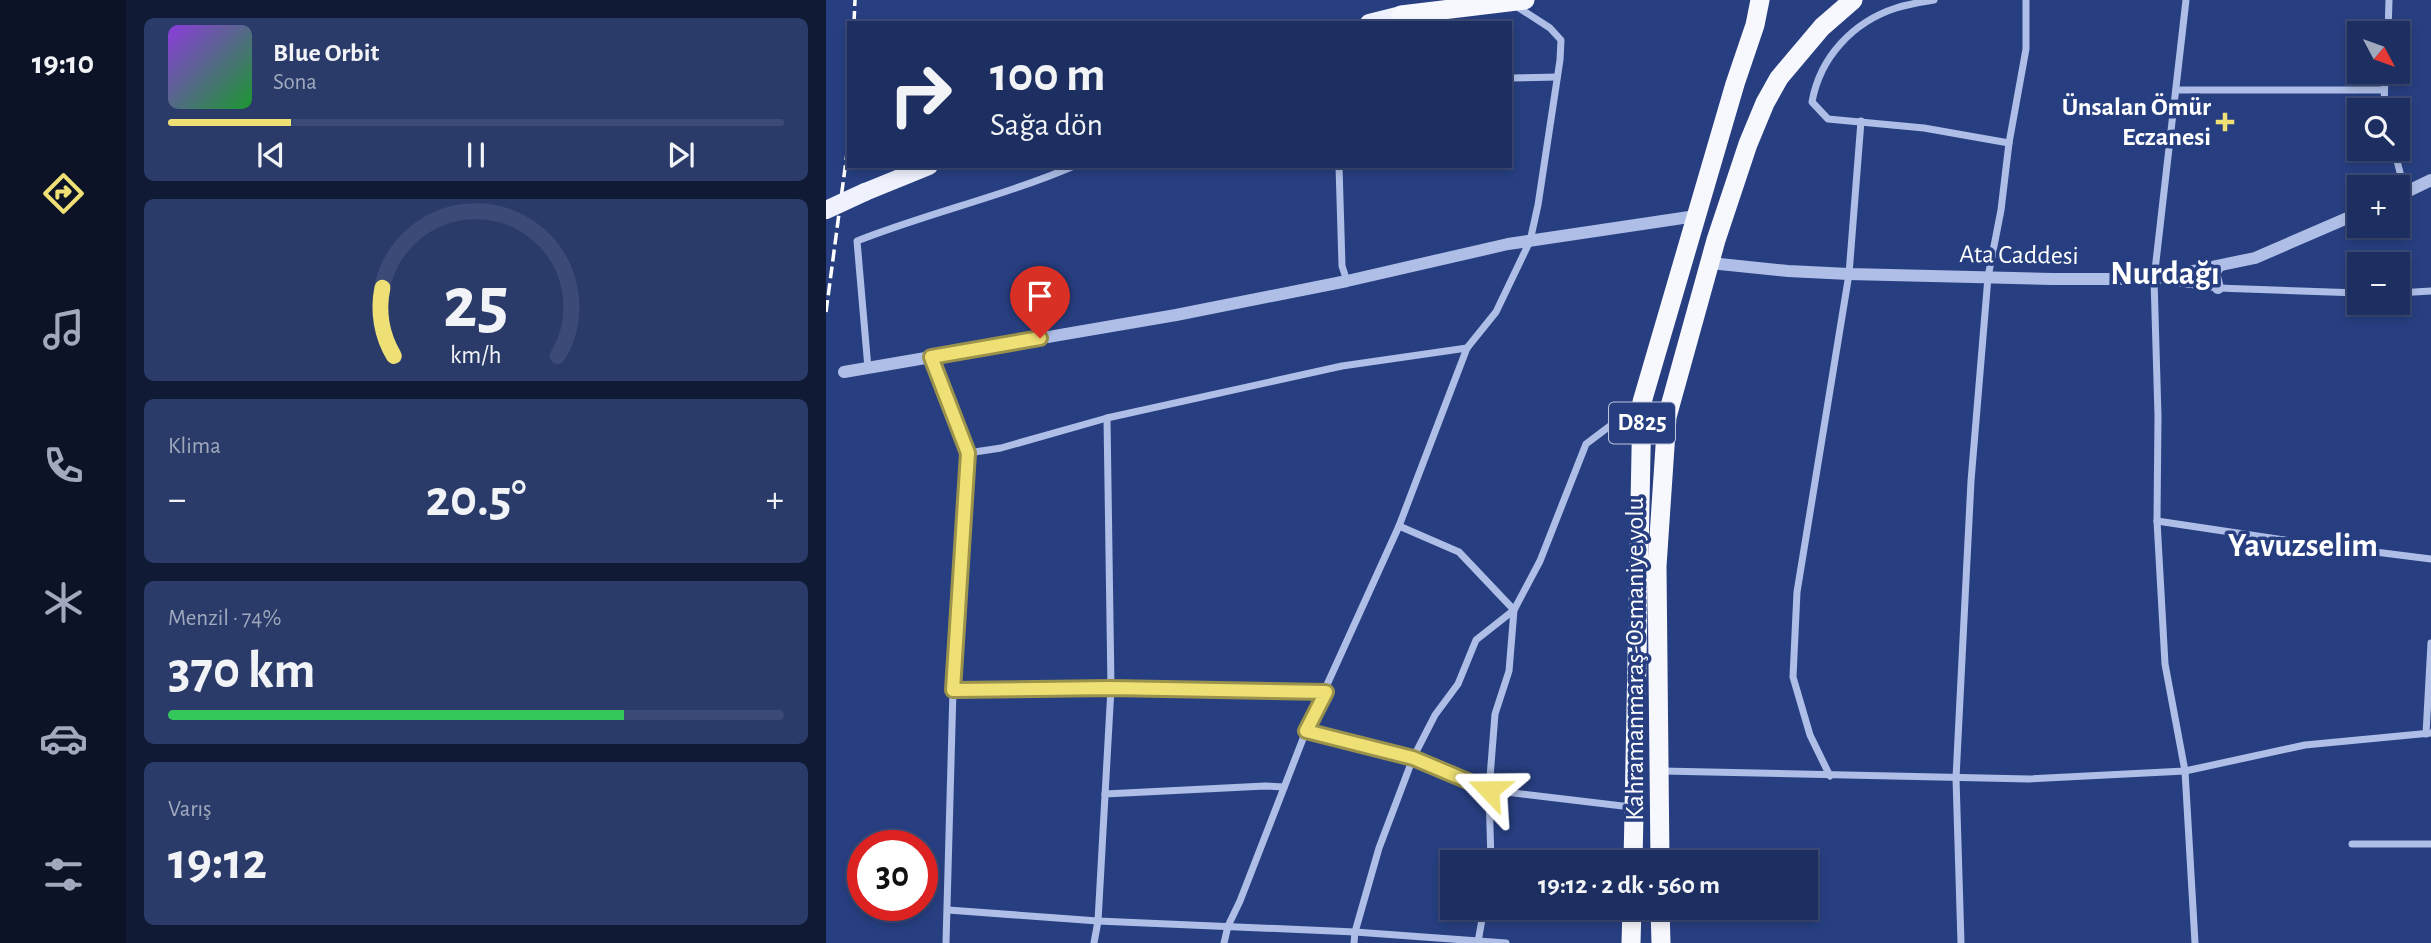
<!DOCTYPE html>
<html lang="tr">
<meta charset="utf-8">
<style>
body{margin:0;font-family:"Alegreya Sans",sans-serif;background:#2a3b6a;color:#f1f3f6;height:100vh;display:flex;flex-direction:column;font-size:26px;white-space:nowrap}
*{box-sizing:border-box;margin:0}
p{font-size:23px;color:#a0a9bd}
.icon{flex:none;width:38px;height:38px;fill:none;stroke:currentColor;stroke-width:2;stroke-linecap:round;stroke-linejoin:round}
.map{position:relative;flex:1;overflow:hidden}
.details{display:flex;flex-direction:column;gap:18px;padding:18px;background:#101a35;width:700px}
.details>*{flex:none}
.banner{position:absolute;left:21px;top:21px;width:665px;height:147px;border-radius:0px;box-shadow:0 4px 10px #0003,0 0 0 2px #3b4a76;background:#1d2f61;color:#f1f3f6;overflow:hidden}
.needle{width:46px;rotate:131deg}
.controls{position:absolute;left:1521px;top:21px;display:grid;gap:14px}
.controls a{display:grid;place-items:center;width:63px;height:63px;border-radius:0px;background:#1d2f61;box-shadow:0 4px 10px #0003,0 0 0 2px #3b4a76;font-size:35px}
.speed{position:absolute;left:21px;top:830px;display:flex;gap:14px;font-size:35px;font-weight:700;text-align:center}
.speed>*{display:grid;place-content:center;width:91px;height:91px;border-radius:50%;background:#1d2f61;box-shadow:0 4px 10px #0003,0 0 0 2px #3b4a76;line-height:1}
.speed .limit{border:10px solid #d22;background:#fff;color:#111}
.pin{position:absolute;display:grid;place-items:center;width:60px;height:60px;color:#fff;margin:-72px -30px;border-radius:50% 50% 50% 0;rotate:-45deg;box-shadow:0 0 7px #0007}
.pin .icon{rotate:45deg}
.me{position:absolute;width:77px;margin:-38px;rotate:293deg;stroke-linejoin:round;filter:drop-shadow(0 0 5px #0008)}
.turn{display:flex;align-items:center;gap:24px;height:147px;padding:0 28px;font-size:32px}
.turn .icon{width:91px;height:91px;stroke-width:2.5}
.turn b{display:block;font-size:49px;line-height:60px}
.big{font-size:52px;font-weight:700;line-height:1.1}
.details .widget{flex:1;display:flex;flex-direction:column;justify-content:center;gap:10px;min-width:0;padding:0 24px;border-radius:10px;background:#2a3b6a}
.details .dial{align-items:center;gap:0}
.dial svg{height:182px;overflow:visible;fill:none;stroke:#3b4a76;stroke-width:7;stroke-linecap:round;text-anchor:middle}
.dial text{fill:#f1f3f6;stroke:none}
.song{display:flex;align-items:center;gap:21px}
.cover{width:84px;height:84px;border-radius:10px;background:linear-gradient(135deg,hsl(270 70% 55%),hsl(130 70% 35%))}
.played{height:7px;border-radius:4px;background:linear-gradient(90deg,#eee074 20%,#3b4a76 20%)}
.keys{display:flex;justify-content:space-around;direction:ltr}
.heat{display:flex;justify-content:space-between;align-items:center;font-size:38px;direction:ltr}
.charge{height:10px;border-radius:5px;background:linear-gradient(90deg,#34c759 74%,#3b4a76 0)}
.trip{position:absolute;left:614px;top:850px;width:378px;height:70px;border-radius:0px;background:#1d2f61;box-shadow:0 4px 10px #0003,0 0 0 2px #3b4a76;font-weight:700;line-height:70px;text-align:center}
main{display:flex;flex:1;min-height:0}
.menu{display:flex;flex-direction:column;width:126px;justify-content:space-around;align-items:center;background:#0c1327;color:#a0a9bd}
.menu .icon{width:49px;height:49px}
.menu .on{color:#eee074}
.menu b{font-size:32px;color:#f1f3f6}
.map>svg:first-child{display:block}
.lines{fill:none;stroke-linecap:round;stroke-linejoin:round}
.minor{stroke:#aebee6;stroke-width:7}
.tertiary{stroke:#aebee6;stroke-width:12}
.primary{stroke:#eff2fd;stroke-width:18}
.trunk{stroke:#f7f8fe;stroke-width:19}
.rail{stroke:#fff;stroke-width:3.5;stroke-dasharray:12 5;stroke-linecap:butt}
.primary-bridge{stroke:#eff2fd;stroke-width:18}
.route-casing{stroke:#9b924b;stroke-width:18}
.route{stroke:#eee074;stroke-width:12}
.poi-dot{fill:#eee074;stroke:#273f81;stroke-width:2.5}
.labels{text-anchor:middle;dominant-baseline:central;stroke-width:7;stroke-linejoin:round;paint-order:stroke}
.shield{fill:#273f81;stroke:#bec5d9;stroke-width:2}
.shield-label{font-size:24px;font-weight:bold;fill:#fff}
.poi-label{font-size:26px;font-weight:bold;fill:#fff;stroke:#273f81;text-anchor:end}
.street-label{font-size:26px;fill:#fff;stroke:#273f81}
.district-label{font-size:33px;font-weight:bold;fill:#fff;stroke:#273f81}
</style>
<main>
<nav class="menu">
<b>19:10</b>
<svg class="icon on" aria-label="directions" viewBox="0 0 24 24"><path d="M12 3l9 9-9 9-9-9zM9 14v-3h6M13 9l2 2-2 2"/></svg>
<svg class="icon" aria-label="music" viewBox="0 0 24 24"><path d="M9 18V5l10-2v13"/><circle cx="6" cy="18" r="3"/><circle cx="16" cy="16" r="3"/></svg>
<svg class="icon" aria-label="phone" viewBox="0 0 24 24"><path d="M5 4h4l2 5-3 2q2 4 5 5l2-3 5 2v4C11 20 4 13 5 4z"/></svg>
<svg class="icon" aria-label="climate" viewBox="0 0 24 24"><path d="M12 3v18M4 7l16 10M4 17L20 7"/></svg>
<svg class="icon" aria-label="car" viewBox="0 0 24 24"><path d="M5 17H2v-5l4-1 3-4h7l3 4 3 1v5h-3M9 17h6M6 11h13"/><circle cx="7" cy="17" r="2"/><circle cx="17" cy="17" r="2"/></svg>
<svg class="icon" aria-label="filters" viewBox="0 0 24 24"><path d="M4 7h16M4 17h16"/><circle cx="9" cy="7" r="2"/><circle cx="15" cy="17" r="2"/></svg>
</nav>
<section class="details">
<div class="widget">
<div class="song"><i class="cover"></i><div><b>Blue Orbit</b><p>Sona</p></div></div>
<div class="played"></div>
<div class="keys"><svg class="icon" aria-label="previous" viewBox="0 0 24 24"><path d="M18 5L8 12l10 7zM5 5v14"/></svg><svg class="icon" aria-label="pause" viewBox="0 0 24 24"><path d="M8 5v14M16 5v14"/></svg><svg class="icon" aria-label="next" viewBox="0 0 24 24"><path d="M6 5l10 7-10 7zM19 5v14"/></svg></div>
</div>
<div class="widget dial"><svg viewBox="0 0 100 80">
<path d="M14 69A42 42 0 1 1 86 69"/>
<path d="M14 69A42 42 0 0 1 9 39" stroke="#eee074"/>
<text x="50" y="56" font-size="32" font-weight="700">25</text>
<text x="50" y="72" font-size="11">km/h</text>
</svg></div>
<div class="widget"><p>Klima</p>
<div class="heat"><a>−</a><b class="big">20.5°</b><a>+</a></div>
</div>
<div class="widget"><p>Menzil · 74%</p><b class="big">370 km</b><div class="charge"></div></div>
<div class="widget"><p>Varış</p><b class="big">19:12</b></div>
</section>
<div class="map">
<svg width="1605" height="943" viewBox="0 0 1605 943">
<rect width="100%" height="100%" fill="#273f81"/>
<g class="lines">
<g class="minor">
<path d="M 1108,0 C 1096,2 1082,4 1070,8 C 1027,22 994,57 986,102 L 1002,119 L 1098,128 L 1183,143"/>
<polyline points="1360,0 1328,279 1332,416 1331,521 1339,664 1359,771 1369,943"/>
<polyline points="1562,33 1563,0"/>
<polyline points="684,78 731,77"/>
<polyline points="1350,90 1558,90"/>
<polyline points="1558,110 1559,72"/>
<polyline points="1568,149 1579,192"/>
<polyline points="513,166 516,266 521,281"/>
<polyline points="1338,281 1392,288 1533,293"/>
<polyline points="1572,293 1605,291"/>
<polyline points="105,357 142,453 127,690 120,943"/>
<path d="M 42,368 L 31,241 C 102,213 178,196 248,166"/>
<polyline points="142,453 175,448 281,418 516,366 641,348"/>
<polyline points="1331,521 1478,543 1605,559"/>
<polyline points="573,526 633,552 688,610 683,671 669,714 663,790 665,863"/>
<polyline points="127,690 285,688 500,692"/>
<polyline points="480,731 587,758 663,790 805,807"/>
<polyline points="1600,734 1605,643"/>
<polyline points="836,771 1203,779 1359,771 1479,745 1605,733"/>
<polyline points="1004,776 984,735 967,677 971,592 1023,274 1035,121"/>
<polyline points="279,794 439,786 458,787"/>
<polyline points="1526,844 1605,844"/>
<polyline points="122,910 272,921 529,932 680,943"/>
<polyline points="652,942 658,908"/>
<polyline points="268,943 272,921 285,688 281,418"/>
<polyline points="398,943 402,926 414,901 480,731 573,526 641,348 670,312 704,241 712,205 734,60 735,40 724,28 690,6"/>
<polyline points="528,943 529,932 553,848 587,758 609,715 632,684 650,640 688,610 714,561 760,444 813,404"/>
<polyline points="1135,943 1130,778 1145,481 1162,277 1175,210 1183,143 1200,49 1200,0"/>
</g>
<g class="tertiary">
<polyline points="1572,196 1605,180"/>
<polyline points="884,263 962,271 1023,274 1226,279 1328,279 1429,258 1533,213"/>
<polyline points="1392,288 1388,273 1393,266"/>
<polyline points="18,372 350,315 521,281 682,244 870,216"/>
</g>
<g class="primary">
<polyline points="543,23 575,15"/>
<polyline points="39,192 103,166"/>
</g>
<g class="trunk">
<polyline points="575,15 699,0"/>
<polyline points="807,863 816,402 909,84 929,25 934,0"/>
<polyline points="834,863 831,566 841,417 890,240 922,144 939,103 953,78 996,27 1027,0"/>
<polyline points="834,908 835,943"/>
<polyline points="805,943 806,908"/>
</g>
<g class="rail">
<polyline points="28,23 29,0"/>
<polyline points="0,312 23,138"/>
</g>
<polyline class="primary-bridge" points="0,210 39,192"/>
</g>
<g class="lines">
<g class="route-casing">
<polyline id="route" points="214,338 105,357 142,453 127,690 285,688 500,692 480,731 587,758 663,790"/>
</g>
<use href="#route" class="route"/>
</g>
<path class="poi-dot" d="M1395.5 111.5h7v7h7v7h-7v7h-7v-7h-7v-7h7z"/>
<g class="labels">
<rect class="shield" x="783" y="402.5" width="66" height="41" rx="5"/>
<g class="shield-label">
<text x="816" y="423">D825</text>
</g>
<g class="poi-label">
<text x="1385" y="107">Ünsalan Ömür<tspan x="1385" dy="30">Eczanesi</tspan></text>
</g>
<g class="street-label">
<text transform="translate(1193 255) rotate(1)">Ata Caddesi</text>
<text transform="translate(809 659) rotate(-90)">Kahramanmaraş-Osmaniye yolu</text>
</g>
<g class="district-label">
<text x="1339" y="274">Nurdağı</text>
<text x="1477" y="546">Yavuzselim</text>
</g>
</g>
</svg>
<div class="controls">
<a><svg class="needle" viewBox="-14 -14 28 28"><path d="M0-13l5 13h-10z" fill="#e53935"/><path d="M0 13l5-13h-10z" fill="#a0a9bd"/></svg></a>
<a><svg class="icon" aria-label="search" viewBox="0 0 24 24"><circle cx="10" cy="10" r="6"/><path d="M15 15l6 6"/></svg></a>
<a>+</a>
<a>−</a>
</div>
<div class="speed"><div class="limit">30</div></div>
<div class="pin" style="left:214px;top:338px;background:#d93025"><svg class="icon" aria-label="arrive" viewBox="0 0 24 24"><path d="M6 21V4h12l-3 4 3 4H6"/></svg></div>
<svg class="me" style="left:663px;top:790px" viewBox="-20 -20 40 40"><path d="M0-17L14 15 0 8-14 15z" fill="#eee074" stroke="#fff" stroke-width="4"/></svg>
<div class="trip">19:12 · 2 dk · 560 m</div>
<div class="banner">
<div class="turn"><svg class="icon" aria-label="right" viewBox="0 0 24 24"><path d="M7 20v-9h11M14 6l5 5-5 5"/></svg><div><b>100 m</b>Sağa dön</div></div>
</div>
</div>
</main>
